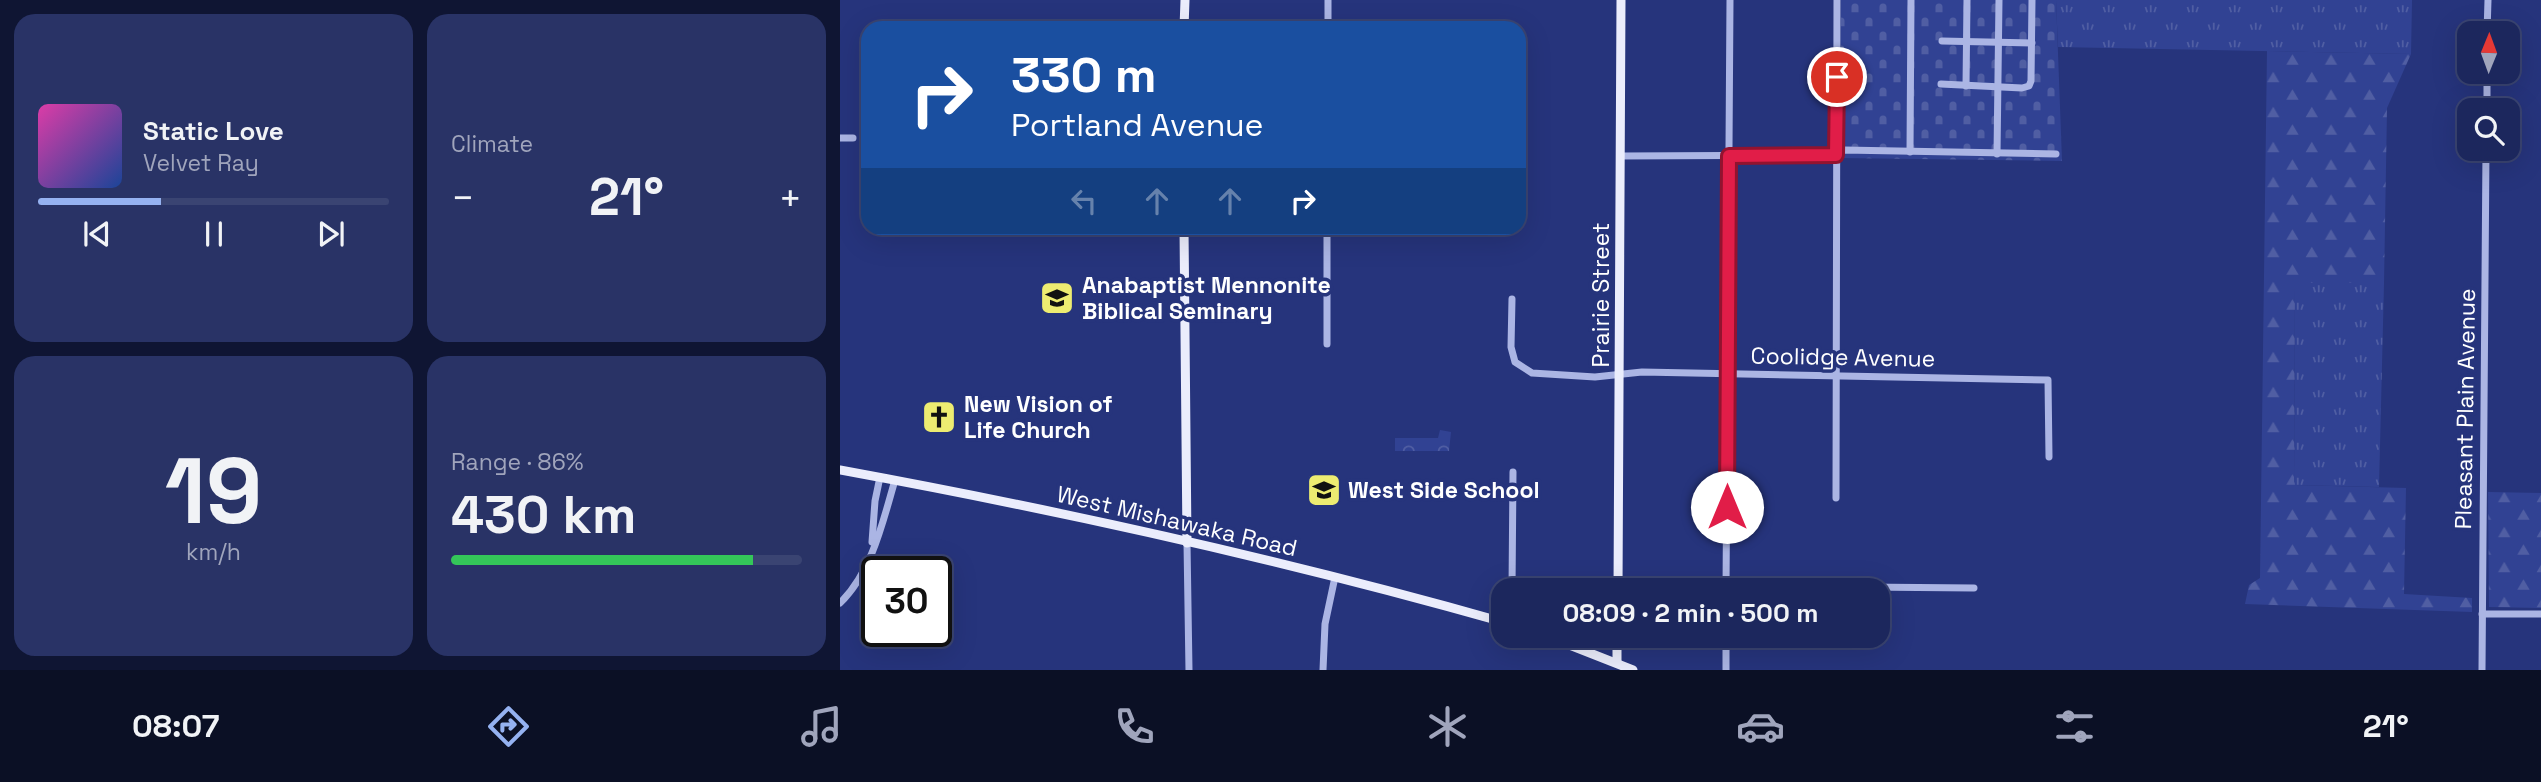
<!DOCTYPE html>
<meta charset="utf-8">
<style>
body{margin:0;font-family:"Space Grotesk",sans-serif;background:#293366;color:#f1f3f6;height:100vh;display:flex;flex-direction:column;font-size:26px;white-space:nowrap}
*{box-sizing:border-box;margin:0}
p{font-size:23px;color:#a0a5bc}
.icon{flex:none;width:38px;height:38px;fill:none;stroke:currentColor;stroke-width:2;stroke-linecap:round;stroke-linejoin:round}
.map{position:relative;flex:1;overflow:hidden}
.drawer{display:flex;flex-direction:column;gap:14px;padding:14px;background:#0f1533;width:840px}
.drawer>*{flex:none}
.banner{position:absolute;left:21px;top:21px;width:665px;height:214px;border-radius:21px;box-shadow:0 7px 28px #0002,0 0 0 2px #3a4472;background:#1a4fa0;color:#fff;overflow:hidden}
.needle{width:46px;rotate:1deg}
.tools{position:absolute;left:1617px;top:21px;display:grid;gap:14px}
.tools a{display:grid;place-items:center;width:63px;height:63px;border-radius:14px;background:#1c275d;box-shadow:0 7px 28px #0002,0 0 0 2px #3a4472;font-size:35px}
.speed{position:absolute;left:21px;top:556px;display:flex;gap:14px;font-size:35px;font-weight:700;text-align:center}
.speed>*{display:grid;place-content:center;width:91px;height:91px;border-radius:50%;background:#1c275d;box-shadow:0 7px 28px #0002,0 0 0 2px #3a4472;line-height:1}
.speed .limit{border:4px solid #111;border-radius:10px;background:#fff;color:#111}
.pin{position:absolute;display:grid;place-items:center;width:60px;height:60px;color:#fff;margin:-30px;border:4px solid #fff;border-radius:50%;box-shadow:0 2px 7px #0007}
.me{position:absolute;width:77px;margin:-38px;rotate:0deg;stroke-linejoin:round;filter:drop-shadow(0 0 5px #0008)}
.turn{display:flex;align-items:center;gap:24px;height:147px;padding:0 35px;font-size:32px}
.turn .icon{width:91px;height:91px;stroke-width:2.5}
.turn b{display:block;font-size:49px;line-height:60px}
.lanes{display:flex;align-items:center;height:66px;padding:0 35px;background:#0003;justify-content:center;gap:35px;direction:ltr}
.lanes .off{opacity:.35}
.big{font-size:52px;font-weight:800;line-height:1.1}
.drawer .widget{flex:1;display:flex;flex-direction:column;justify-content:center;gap:10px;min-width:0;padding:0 24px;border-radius:21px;background:#293366}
.drawer .dial{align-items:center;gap:0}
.dial b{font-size:91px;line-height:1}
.song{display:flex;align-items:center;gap:21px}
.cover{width:84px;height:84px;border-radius:10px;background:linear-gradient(135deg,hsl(320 70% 55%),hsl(220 70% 35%))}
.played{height:7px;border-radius:4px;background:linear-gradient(90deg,#95b2f1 35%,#3a4472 35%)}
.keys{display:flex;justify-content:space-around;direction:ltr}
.heat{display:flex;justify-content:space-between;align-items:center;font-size:38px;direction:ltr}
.charge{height:10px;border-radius:5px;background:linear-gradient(90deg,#34c759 86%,#3a4472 0)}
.drawer .tiles{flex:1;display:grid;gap:14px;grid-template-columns:repeat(2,1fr)}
.trip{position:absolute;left:651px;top:578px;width:399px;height:70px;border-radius:21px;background:#1c275d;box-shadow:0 7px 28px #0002,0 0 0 2px #3a4472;font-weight:800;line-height:70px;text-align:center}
.menu{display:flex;height:112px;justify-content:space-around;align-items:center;background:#0b1025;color:#a0a5bc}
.menu .icon{width:49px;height:49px}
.menu .on{color:#95b2f1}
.menu b{font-size:32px;color:#f1f3f6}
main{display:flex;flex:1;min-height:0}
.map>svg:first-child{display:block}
.grass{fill:url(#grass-tufts)}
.forest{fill:url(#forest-firs)}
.cemetery{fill:url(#cemetery-stones)}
.park{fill:url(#park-crowns)}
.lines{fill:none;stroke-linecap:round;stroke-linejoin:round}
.minor{stroke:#abb5e4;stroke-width:7}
.major{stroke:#ebedfc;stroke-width:9}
.route-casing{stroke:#92132f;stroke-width:18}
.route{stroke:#e11d48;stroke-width:12}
.labels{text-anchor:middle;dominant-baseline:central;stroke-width:7;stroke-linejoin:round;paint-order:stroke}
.poi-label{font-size:23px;font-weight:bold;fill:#fff;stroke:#26347c;text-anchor:start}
.street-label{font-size:23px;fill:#fff;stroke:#26347c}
</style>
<main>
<section class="drawer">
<div class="tiles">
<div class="widget">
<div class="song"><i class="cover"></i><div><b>Static Love</b><p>Velvet Ray</p></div></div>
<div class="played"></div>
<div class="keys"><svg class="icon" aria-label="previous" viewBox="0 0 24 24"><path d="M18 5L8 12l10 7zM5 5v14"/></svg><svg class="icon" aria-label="pause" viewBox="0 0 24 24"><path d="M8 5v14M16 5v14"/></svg><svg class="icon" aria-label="next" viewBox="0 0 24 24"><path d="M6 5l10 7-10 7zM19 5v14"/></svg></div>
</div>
<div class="widget"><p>Climate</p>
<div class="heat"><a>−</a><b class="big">21°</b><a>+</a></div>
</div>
<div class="widget dial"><b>19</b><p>km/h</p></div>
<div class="widget"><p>Range · 86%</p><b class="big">430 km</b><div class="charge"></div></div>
</div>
</section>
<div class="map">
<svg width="1701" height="670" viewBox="0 0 1701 670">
<defs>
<pattern id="grass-tufts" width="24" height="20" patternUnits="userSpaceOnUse" patternTransform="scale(1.75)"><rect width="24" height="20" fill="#314293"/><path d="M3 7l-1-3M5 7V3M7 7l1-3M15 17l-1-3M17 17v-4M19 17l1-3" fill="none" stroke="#505ea3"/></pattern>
<pattern id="forest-firs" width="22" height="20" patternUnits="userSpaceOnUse" patternTransform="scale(1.75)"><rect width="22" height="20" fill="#314293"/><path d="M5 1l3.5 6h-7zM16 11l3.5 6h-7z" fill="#505ea3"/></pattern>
<pattern id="cemetery-stones" width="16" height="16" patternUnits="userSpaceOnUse" patternTransform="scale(1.75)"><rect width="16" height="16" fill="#314293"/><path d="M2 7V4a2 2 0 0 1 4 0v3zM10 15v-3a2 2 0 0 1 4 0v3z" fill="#505ea3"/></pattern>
<pattern id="park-crowns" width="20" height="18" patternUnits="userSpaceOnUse" patternTransform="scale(1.75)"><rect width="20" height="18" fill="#314293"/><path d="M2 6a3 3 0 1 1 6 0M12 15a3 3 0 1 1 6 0" fill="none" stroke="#505ea3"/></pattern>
</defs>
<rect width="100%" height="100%" fill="#26347c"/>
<g class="grass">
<polygon points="1216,0 1572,0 1571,54 1218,47"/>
<polygon points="1455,282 1544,283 1539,487 1454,485"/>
</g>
<g class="forest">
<polygon points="1427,51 1571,54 1547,108 1544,283 1455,283 1454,485 1566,488 1564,594 1632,598 1632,612 1405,604 1409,585 1420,578"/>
<polygon points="1648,492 1701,493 1701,608 1649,607"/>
</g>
<polygon class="cemetery" points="1001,0 1216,0 1222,161 1000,158"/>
<polygon class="park" points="600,430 611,432 609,451 555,451 555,438 598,438"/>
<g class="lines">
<g class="minor">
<polyline points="488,28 488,0"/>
<polyline points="1647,33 1648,0"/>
<polyline points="1102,41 1192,43"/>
<polyline points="1101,84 1182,88 1189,86 1191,81 1192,0"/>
<polyline points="1126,86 1127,0"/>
<polyline points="1647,110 1647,72"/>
<polyline points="0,138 13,138"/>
<polyline points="1070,152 1071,0"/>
<polyline points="1157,154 1159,0"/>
<polyline points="780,156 996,155 1004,150 1216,154"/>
<polyline points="672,299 671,347 675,362 692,373 755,377 802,372 1208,380 1209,457"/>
<polyline points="487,344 487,228"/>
<polyline points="996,498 997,0"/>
<polyline points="32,542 35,501 40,477"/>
<polyline points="347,543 349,670"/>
<polyline points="778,585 1134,588"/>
<polyline points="672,590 673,472"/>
<polyline points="886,590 890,0"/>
<path d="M 0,603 C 32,572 43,521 55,480"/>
<polyline points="1642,614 1701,614"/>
<polyline points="886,635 886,670"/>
<polyline points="483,670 485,624 495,577"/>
<polyline points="1642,670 1646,149"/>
</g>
<g class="major">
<polyline points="344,28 345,0"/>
<polyline points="344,228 347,543"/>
<path d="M 0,470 C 223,511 445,560 663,622"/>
<polyline points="778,590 781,0"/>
<polyline points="704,635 793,670"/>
<polyline points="777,663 777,635"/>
</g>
</g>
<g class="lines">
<g class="route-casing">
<polyline id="route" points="887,507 889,156 996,155 997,77"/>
</g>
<use href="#route" class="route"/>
</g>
<defs>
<g id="university-square" transform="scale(1.75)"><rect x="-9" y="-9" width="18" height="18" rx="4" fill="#edec71" stroke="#26347c"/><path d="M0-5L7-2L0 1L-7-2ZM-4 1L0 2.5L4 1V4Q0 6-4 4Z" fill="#111"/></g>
<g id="church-square" transform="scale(1.75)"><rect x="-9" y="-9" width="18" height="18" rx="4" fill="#edec71" stroke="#26347c"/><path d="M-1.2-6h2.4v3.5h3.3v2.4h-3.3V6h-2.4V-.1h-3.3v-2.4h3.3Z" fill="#111"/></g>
<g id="school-square" transform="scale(1.75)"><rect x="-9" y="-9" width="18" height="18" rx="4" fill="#edec71" stroke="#26347c"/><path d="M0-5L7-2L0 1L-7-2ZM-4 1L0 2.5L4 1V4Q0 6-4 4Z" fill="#111"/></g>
</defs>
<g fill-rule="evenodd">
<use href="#university-square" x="217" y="298"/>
<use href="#church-square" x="99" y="417"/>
<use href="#school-square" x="484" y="490"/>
</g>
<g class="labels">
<g class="poi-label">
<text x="242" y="285">Anabaptist Mennonite<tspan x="242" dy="26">Biblical Seminary</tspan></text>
<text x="124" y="404">New Vision of<tspan x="124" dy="26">Life Church</tspan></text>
<text x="508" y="490">West Side School</text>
</g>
<g class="street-label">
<text transform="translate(761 295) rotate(-90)">Prairie Street</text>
<text transform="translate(1003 357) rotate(1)">Coolidge Avenue</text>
<text transform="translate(1625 409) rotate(-89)">Pleasant Plain Avenue</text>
<text transform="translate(337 521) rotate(13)">West Mishawaka Road</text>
</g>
</g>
</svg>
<div class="tools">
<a><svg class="needle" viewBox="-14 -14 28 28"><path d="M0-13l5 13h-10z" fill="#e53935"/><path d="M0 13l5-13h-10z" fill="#a0a5bc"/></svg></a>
<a><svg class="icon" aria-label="search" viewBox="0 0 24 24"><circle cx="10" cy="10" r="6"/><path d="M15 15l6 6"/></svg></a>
</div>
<div class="speed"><div class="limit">30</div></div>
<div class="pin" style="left:997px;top:77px;background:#d93025"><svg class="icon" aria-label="arrive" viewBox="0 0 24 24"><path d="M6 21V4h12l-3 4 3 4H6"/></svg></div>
<svg class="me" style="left:887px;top:507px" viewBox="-20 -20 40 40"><circle r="19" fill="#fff"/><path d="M0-13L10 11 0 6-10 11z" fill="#e11d48"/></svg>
<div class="trip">08:09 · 2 min · 500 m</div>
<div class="banner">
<div class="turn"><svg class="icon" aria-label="right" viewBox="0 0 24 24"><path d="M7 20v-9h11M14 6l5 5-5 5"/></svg><div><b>330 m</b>Portland Avenue</div></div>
<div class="lanes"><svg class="icon off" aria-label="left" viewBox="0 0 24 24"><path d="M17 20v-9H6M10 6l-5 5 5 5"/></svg><svg class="icon off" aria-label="ahead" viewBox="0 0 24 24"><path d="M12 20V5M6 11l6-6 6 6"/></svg><svg class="icon off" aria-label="ahead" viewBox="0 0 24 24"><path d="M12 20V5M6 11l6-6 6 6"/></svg><svg class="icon" aria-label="right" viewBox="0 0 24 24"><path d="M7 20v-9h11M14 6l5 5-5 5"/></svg></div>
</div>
</div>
</main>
<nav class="menu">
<b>08:07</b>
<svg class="icon on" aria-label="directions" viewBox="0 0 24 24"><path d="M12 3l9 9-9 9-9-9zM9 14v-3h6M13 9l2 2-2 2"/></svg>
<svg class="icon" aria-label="music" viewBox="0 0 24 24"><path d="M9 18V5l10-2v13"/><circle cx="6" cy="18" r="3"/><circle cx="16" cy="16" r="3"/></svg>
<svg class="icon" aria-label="phone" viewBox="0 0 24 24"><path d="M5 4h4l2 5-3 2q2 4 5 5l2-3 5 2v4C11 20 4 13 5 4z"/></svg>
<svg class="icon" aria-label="climate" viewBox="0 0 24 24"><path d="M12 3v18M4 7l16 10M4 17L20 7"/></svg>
<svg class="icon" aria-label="car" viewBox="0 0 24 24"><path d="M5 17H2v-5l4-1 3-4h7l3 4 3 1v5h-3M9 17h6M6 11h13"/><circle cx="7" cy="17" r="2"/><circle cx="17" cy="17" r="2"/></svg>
<svg class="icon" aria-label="filters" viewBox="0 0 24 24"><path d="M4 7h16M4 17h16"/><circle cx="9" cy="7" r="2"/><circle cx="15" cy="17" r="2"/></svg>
<b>21°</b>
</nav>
